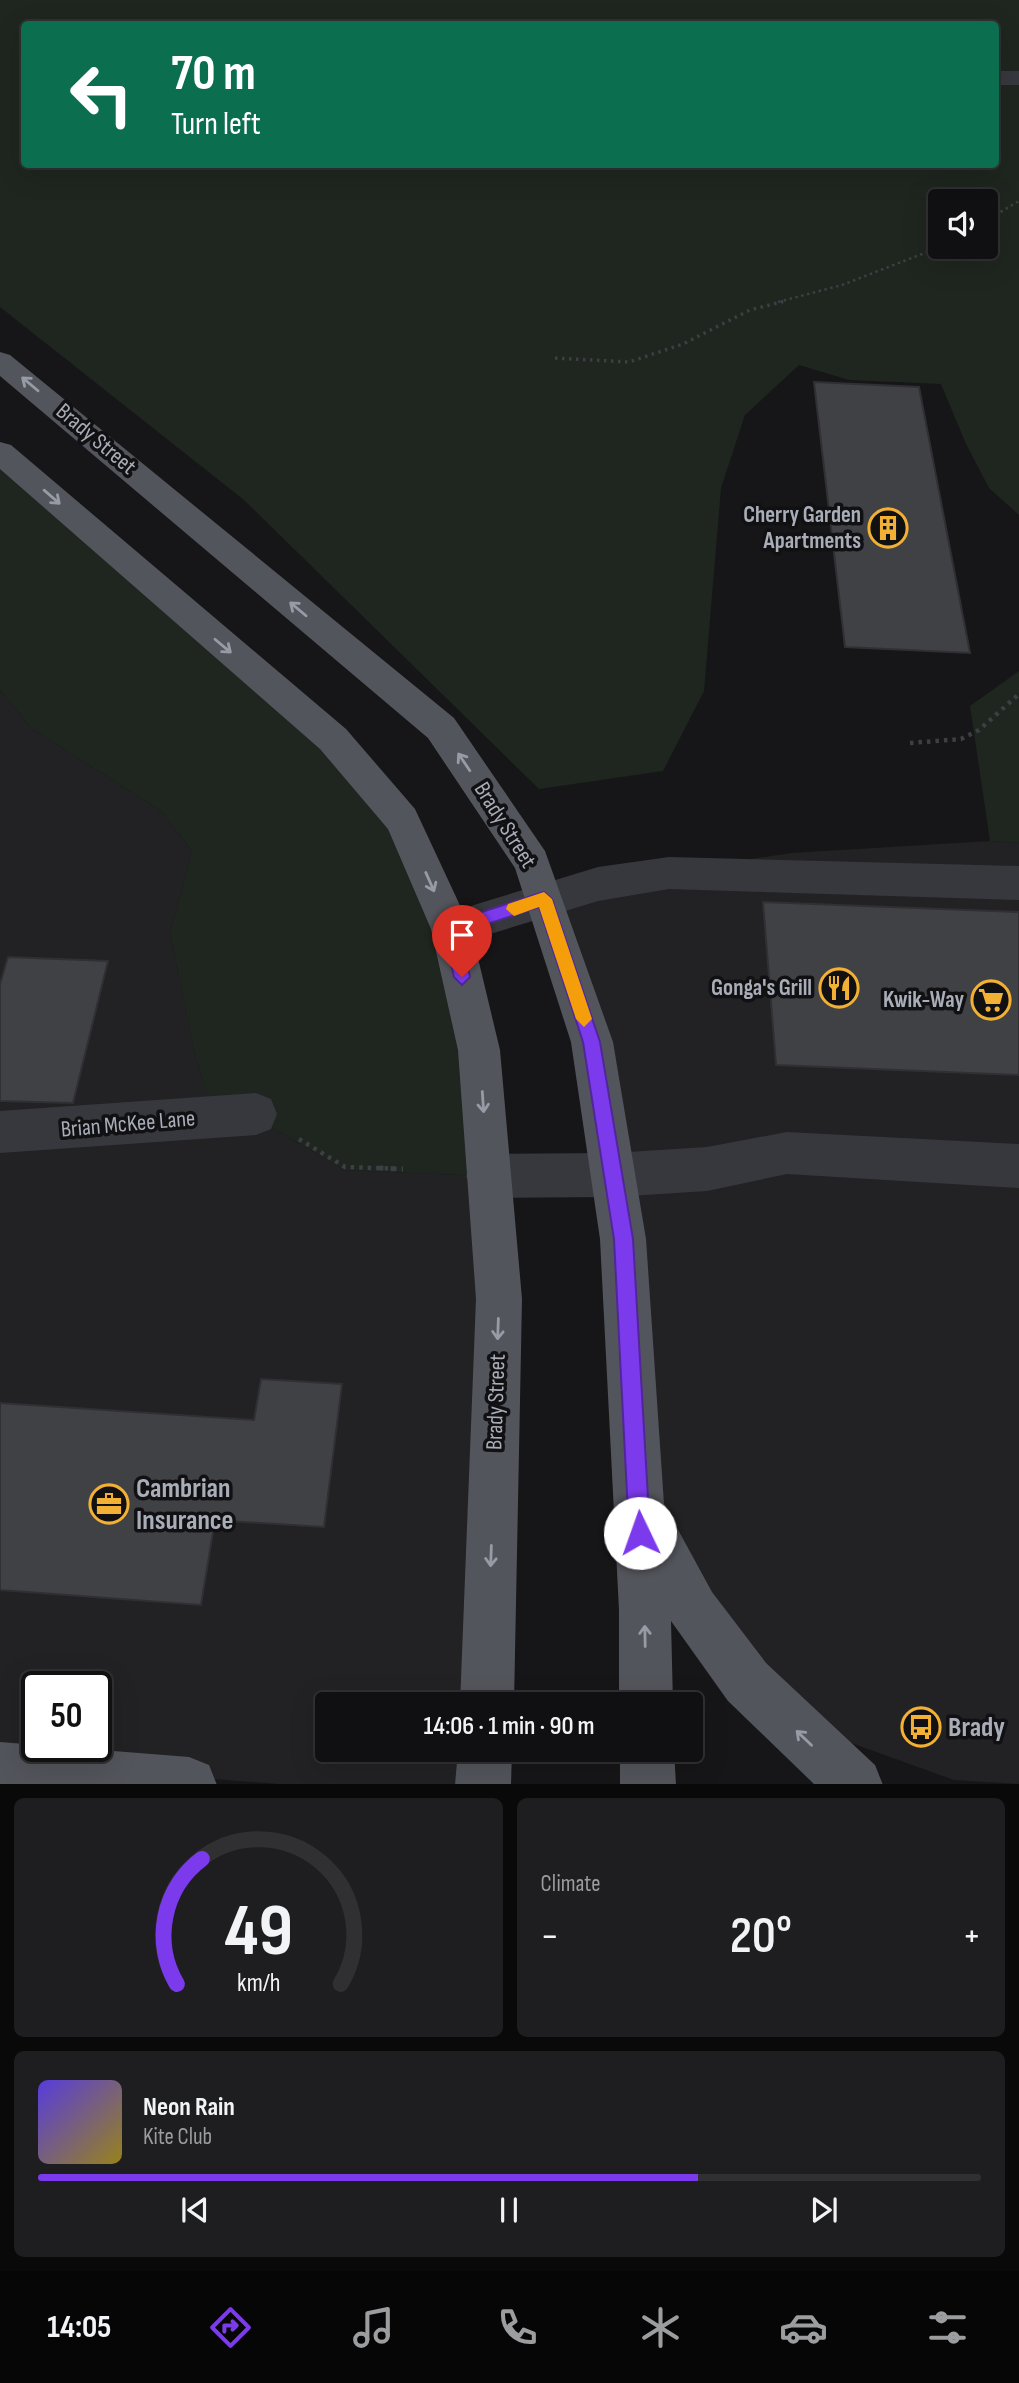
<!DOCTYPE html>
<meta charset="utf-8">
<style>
body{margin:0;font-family:"Sofia Sans Condensed",sans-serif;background:#1e1e20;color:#f1f3f6;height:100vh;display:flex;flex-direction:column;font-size:26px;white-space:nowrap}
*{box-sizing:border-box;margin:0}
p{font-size:23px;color:#9c9d9f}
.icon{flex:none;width:38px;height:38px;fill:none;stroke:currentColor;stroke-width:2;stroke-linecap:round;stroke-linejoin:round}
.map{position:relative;height:1784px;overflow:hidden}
.drawer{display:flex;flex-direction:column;gap:14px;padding:14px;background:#09090a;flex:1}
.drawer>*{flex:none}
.banner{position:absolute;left:21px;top:21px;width:978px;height:147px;border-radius:7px;box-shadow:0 7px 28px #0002,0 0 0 2px #303032;background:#0b6e4f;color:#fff;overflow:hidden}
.controls{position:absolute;left:928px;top:189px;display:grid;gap:14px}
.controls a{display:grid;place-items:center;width:70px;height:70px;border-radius:7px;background:#101012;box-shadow:0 7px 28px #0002,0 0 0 2px #303032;font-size:35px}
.speed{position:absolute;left:21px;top:1671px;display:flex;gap:14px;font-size:35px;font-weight:700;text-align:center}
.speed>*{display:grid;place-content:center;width:91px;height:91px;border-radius:50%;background:#101012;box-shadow:0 7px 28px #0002,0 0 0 2px #303032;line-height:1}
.speed .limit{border:4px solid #111;border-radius:10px;background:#fff;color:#111}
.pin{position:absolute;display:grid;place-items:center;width:60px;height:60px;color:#fff;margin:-72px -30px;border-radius:50% 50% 50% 0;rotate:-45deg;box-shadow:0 0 7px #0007}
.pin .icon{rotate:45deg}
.me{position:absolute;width:77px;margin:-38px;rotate:357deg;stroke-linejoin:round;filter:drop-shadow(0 0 5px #0008)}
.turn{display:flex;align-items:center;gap:24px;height:147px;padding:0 35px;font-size:32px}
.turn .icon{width:91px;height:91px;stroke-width:2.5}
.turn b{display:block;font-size:49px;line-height:60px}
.big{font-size:52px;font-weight:600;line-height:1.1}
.drawer .card{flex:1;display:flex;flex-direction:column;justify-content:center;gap:10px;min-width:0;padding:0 24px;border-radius:10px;background:#1e1e20}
.drawer .dial{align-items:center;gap:0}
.dial svg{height:182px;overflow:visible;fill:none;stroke:#303032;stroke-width:7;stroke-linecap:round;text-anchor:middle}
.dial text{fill:#f1f3f6;stroke:none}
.song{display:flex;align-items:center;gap:21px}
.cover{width:84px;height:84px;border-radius:10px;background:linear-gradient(135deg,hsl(250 70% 55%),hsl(50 70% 35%))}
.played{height:7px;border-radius:4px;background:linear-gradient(90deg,#7c3aed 70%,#303032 70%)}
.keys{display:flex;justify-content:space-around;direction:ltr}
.heat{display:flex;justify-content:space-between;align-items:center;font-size:38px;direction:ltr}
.drawer .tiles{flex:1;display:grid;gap:14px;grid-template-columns:1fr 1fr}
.card:last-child{grid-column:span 2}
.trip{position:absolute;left:315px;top:1692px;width:388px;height:70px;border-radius:7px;background:#101012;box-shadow:0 7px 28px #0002,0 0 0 2px #303032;font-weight:600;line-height:70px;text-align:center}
.dock{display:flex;height:112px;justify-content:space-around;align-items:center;background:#060607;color:#9c9d9f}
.dock .icon{width:49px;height:49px}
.dock .selected{color:#7c3aed}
.dock b{font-size:32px;color:#f1f3f6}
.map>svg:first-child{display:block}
.built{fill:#222225;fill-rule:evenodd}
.green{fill:#1e261f;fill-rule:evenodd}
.building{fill:#404145;stroke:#303034;stroke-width:2}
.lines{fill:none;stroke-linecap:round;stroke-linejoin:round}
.path-far3{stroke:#3d3f44;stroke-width:2.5;stroke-dasharray:2.5 3.5;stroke-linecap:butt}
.path-far2{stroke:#3d3f44;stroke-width:3.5;stroke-dasharray:2.5 4.5;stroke-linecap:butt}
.path-far1{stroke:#3d3f44;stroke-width:4.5;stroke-dasharray:3.5 5;stroke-linecap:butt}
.path{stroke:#3d3f44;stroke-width:5;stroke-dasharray:4.5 7;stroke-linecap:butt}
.minor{fill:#37383d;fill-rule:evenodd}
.major{fill:#53555c;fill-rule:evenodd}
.oneway{stroke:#979ba6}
.route{fill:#7c3aed;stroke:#51269a;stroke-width:2}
.slow{fill:#f59e0b}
.labels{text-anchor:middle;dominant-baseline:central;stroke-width:7;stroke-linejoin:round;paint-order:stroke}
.street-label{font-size:23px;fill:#a8adb8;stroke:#111113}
.poi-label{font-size:23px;font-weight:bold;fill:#a8adb8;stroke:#111113;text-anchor:end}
.near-poi-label{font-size:28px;font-weight:bold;fill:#a8adb8;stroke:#111113;text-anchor:start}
</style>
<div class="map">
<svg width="1019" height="1785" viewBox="0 0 1019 1785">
<rect width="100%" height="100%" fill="#161618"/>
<g class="built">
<path d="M 0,690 L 31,728 L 161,811 L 192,851 L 170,933 L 194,1051 L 217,1127 L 254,1117 L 345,1170 L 483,1176 L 493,1299 L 480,1704 L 327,1704 L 327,1750 L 478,1750 L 477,1784 L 279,1784 L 0,1763 ZM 37,1687 L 96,1687 L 96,1746 L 37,1746 Z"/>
<polygon points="990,841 1019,843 1019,1784 954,1780 829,1735 757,1682 643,1502 548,895 599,882 791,853"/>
</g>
<g class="green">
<path d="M 0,0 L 1019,0 L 1019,515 L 989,488 L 966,444 L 941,384 L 849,380 L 799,365 L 745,415 L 721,488 L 704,691 L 663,771 L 539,789 L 244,500 L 0,307 ZM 24,24 L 996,24 L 996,164 L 24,164 ZM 940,201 L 985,201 L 985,247 L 940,247 Z"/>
<polygon points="0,456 209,639 398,821 447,930 483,1176 345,1170 254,1117 217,1128 194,1051 170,933 192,851 161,811 31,728 0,690"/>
<polygon points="1019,671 1019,843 990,841 970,706"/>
</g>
<g class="building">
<polygon points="814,382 919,387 970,653 845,647"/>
<polygon points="763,902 1019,912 1019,1075 776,1065"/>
<polygon points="8,957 108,961 73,1103 0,1101 0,984"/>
<polygon points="261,1379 342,1384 324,1527 215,1520 201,1605 0,1590 0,1403 254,1420"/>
</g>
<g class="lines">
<g class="path-far3">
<polyline points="985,221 1019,201"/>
<polyline points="778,302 842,285 940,247"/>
</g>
<polyline class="path-far2" points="555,358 629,362 683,344 750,310 785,301"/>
<g class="path-far1">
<polyline points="910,743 961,739 979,730 1019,694"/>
<polyline points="299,1139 345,1167 403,1169"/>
</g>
<polyline class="path" points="379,1168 403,1169"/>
<g class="minor">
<rect x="996" y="71" width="23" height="14"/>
<polygon points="669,857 1019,866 1019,900 669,889 598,901 451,946 437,941 431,929 437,917 451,912 598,867"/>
<polygon points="256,1093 271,1099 277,1114 271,1129 256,1135 0,1153 0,1111"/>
<polygon points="787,1132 1019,1144 1019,1188 787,1174 707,1191 613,1197 488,1198 472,1191 466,1176 472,1161 488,1154 613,1153 707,1147"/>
</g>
<g class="major">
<polygon points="0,352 10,355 454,718 545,851 613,1042 646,1239 664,1504 712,1592 766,1663 875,1765 883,1785 815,1785 728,1701 671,1621 673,1704 619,1704 619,1610 600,1239 571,1042 515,868 428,738 0,376"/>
<polygon points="0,442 11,445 346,729 415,809 471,929 500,1050 522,1299 514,1704 460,1704 476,1299 458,1050 431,929 388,829 320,749 0,469"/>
<polygon points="0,1742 189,1757 209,1765 217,1785 0,1785"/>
<polygon points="458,1750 512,1750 511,1785 455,1785"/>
<polygon points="620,1750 674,1750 676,1785 620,1785"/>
</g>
</g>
<defs><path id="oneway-shaft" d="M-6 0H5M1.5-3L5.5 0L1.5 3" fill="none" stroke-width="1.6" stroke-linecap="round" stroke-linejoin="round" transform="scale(1.75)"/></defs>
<g class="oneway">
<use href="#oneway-shaft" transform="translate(30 384) rotate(-140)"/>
<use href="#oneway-shaft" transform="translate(52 497) rotate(41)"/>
<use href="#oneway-shaft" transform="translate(298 609) rotate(-140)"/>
<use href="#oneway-shaft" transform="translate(223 646) rotate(40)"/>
<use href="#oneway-shaft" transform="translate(464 762) rotate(-124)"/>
<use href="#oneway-shaft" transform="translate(430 882) rotate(66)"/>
<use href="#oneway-shaft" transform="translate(483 1102) rotate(86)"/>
<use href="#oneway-shaft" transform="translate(498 1329) rotate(92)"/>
<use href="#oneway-shaft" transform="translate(491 1556) rotate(92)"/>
<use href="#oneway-shaft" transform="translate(645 1636) rotate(-91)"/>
<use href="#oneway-shaft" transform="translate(804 1738) rotate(-136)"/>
</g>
<polygon class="route" points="544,892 552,899 600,1042 633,1239 650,1533 647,1540 640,1543 633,1540 629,1533 614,1239 583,1042 539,907 460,933 470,977 462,985 454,977 443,929 451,922"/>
<polygon class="slow" points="544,892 552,899 592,1019 584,1027 576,1019 539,907 514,916 506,909 508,904"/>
<defs>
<g id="building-ring" transform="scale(2.0125)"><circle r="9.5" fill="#111113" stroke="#f2b134" stroke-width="1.5"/><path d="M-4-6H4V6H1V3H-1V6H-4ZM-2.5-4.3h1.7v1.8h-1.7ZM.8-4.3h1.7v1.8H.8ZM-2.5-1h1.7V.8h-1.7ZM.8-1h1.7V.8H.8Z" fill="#f2b134"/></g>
<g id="restaurant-ring" transform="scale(2.0125)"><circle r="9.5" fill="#111113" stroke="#f2b134" stroke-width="1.5"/><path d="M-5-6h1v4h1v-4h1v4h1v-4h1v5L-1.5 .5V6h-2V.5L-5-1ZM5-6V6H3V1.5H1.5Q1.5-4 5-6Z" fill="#f2b134"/></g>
<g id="supermarket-ring" transform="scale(2.0125)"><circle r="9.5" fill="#111113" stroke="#f2b134" stroke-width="1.5"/><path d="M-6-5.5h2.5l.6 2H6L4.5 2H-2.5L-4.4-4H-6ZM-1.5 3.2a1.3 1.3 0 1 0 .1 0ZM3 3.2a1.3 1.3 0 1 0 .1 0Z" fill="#f2b134"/></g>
<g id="office-ring" transform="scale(2.0125)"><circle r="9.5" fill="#111113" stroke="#f2b134" stroke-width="1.5"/><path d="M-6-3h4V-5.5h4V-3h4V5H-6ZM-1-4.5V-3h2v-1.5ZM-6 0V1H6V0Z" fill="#f2b134"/></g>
<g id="bus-ring" transform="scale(2.0125)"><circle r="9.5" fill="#111113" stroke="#f2b134" stroke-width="1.5"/><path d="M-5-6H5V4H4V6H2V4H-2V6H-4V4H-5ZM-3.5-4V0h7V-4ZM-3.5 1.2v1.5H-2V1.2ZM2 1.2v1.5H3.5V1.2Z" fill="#f2b134"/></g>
</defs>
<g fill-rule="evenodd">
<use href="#building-ring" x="888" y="528"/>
<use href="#restaurant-ring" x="839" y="988"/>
<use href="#supermarket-ring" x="991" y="1000"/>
<use href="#office-ring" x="109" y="1504"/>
<use href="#bus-ring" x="921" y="1727"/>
</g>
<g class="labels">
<g class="street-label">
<text transform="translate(96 439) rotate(40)">Brady Street</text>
<text transform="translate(505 825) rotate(58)">Brady Street</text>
<text transform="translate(128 1124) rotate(-5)">Brian McKee Lane</text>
<text transform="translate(496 1402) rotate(-88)">Brady Street</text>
</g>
<g class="poi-label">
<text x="861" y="515">Cherry Garden<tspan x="861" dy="26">Apartments</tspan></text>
<text x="812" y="988">Gonga's Grill</text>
<text x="964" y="1000">Kwik-Way</text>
</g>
<g class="near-poi-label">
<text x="136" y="1488">Cambrian<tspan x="136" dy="32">Insurance</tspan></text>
<text x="948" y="1727">Brady</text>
</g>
</g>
</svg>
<div class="controls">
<a><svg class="icon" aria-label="sound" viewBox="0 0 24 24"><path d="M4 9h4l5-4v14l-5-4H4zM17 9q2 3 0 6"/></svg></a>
</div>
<div class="speed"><div class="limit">50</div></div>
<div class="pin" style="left:462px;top:977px;background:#d93025"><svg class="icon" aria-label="arrive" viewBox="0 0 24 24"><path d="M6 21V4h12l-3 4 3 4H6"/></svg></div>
<svg class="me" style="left:640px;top:1533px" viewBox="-20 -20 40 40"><circle r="19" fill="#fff"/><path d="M0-13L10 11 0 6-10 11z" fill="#7c3aed"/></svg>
<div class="trip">14:06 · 1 min · 90 m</div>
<div class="banner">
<div class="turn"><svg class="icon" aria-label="left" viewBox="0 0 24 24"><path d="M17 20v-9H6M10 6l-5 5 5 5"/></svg><div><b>70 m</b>Turn left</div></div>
</div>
</div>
<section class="drawer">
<div class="tiles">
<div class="card dial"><svg viewBox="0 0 100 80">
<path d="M14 69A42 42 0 1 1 86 69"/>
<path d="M14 69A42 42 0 0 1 25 14" stroke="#7c3aed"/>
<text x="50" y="56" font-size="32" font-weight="700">49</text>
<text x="50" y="72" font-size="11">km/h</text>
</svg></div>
<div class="card"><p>Climate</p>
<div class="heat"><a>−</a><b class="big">20°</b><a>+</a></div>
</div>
<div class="card">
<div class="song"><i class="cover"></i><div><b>Neon Rain</b><p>Kite Club</p></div></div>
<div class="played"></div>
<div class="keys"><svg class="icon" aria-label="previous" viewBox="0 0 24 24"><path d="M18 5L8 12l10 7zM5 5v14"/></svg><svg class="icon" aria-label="pause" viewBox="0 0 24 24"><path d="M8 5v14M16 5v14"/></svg><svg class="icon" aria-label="next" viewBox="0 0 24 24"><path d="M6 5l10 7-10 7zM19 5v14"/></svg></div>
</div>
</div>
</section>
<nav class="dock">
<b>14:05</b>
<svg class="icon selected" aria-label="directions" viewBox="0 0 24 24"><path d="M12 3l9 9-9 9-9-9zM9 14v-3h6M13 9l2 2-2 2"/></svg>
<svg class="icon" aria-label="music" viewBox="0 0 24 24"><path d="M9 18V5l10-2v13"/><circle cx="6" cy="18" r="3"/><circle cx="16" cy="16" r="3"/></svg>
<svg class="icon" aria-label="phone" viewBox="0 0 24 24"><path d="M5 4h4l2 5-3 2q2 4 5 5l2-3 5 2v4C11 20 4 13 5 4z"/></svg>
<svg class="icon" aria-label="climate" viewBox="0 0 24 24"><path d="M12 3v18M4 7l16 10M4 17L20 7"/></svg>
<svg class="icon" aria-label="car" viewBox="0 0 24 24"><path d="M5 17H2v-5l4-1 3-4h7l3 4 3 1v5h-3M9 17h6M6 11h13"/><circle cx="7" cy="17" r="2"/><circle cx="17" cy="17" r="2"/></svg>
<svg class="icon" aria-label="filters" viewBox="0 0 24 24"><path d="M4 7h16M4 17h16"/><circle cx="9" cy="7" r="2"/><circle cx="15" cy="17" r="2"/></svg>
</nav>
